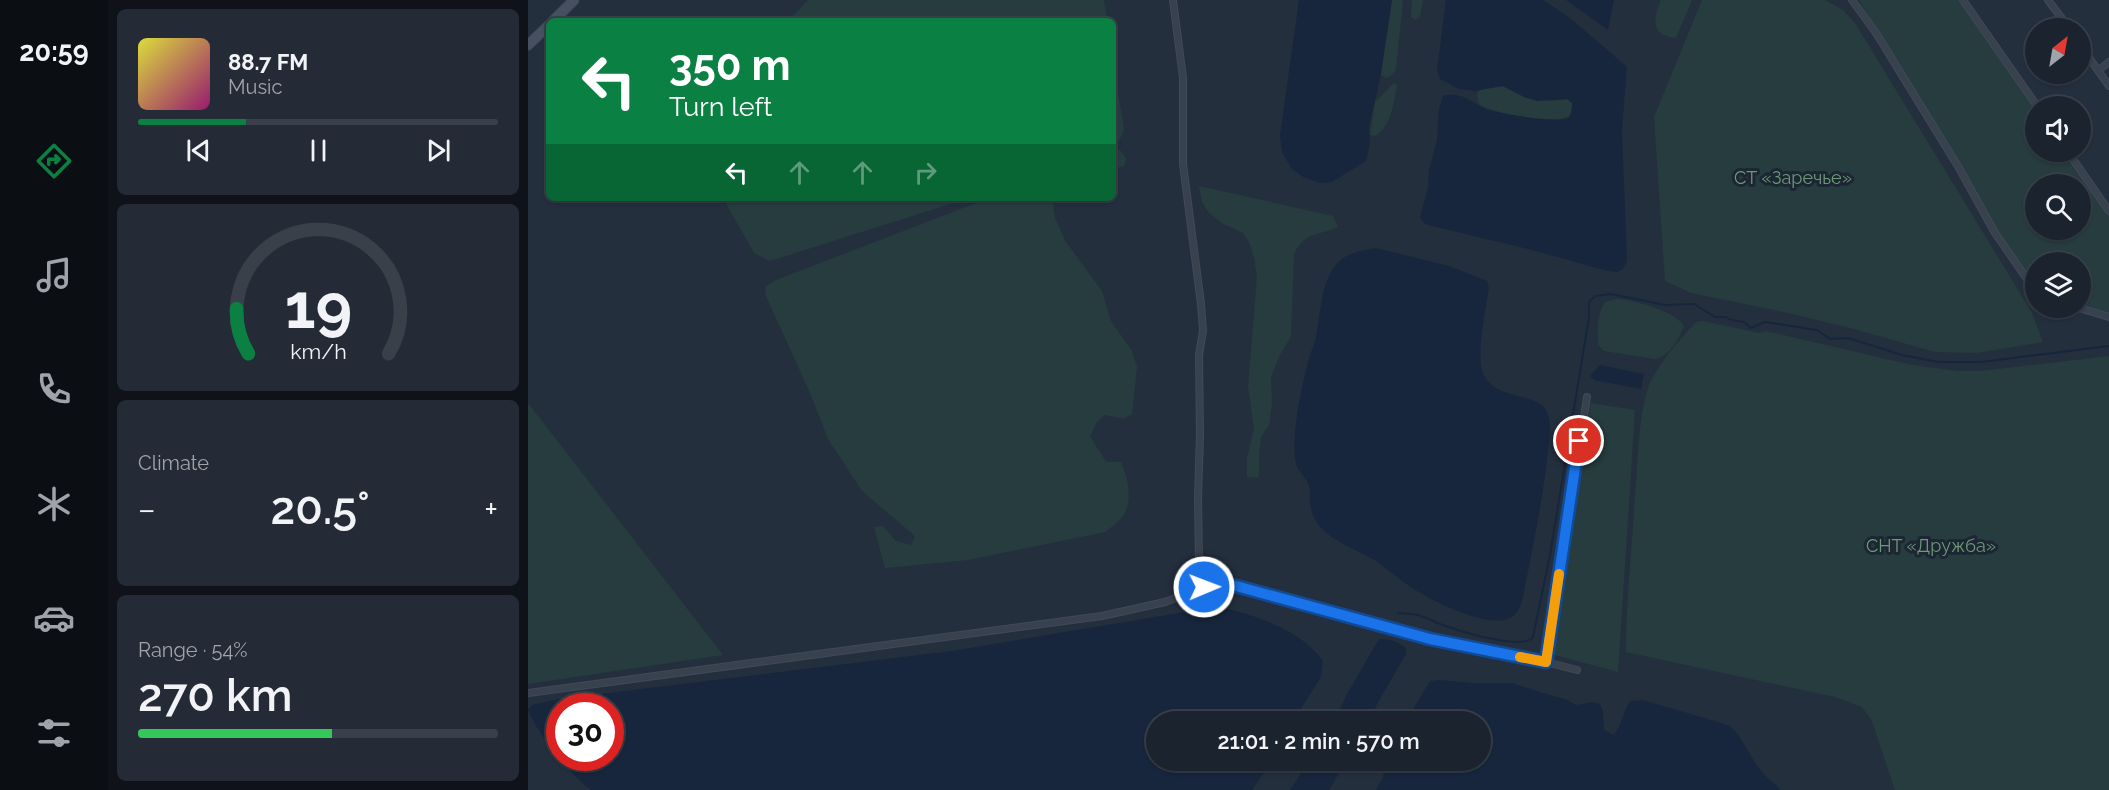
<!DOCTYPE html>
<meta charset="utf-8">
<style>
body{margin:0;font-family:Raleway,sans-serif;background:#242b36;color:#f1f3f6;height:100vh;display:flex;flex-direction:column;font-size:22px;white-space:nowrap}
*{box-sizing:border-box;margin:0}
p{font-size:20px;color:#a0a4aa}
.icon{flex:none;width:33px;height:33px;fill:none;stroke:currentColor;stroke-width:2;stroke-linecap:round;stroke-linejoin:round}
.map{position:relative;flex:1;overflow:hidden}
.panel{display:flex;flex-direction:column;gap:9px;padding:9px;background:#0f1319;width:420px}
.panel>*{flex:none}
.hud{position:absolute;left:18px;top:18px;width:570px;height:183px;border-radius:9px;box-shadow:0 2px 4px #0004,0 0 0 2px #39404a;background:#0b8043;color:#fff;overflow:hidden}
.needle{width:39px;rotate:31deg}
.fabs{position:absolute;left:1497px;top:18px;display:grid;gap:12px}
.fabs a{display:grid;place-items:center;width:66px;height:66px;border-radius:50%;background:#1b232e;box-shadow:0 2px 4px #0004,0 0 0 2px #39404a;font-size:30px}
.speed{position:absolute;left:18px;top:693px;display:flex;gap:12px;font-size:30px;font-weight:700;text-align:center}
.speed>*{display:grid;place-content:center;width:78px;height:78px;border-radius:50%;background:#1b232e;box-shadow:0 2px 4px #0004,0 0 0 2px #39404a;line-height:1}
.speed .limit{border:9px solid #d22;background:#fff;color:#111}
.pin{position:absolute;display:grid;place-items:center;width:51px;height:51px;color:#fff;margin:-26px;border:3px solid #fff;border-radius:50%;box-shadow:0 2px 6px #0007}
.me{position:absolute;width:66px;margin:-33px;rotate:89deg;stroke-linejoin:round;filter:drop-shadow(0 0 4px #0008)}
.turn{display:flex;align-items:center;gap:21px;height:126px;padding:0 24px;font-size:27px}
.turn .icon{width:78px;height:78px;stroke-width:2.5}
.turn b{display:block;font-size:42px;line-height:51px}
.lanes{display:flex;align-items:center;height:57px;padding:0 24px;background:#0003;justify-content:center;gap:30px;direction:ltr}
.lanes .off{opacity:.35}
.big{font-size:45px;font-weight:600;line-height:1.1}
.panel .card{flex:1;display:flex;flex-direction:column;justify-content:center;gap:9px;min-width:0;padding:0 21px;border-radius:9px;background:#242b36}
.panel .dial{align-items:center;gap:0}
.dial svg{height:156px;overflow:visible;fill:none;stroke:#39404a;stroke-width:7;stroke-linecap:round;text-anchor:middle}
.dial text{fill:#f1f3f6;stroke:none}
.song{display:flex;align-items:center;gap:18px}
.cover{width:72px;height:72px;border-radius:9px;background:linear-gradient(135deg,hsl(60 70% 55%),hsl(320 70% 35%))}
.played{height:6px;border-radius:3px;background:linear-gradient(90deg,#0b8043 30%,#39404a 30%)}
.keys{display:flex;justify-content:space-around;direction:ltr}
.heat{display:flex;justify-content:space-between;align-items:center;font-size:33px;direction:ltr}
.charge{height:9px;border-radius:4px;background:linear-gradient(90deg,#34c759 54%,#39404a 0)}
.trip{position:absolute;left:618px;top:711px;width:345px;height:60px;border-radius:30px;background:#1b232e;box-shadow:0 2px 4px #0004,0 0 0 2px #39404a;font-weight:600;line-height:60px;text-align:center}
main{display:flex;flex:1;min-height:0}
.menu{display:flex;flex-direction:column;width:108px;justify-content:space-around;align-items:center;background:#0b0e12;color:#a0a4aa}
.menu .icon{width:42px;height:42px}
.menu .on{color:#0b8043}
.menu b{font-size:27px;color:#f1f3f6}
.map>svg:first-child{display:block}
.green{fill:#263c3f;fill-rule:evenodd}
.water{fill:#17263c;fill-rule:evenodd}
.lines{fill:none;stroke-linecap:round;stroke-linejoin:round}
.stream{stroke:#17263c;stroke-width:2}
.street-casing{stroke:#414a57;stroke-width:8}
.secondary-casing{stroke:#414a57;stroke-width:11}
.street{stroke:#38414e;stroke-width:6}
.secondary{stroke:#465061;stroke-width:9}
.route-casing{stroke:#114b97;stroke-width:15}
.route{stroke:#1a73e8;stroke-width:10}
.slow{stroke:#f59e0b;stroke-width:10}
.labels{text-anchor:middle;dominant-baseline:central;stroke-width:6;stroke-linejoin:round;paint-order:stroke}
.park-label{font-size:18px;fill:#6b9a76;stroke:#1d2633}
</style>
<main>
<nav class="menu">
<b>20:59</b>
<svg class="icon on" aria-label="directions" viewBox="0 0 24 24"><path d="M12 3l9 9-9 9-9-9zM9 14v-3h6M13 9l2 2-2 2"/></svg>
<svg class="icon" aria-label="music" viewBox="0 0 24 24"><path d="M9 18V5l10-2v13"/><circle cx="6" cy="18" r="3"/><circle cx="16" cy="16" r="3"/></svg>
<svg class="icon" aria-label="phone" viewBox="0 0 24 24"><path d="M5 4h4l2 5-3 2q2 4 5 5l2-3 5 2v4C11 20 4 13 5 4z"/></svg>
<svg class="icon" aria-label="climate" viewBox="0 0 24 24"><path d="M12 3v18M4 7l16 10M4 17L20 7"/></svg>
<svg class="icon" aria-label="car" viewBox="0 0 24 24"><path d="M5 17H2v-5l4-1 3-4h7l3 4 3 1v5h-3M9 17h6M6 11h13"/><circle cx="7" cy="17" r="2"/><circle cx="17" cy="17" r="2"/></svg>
<svg class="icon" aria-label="filters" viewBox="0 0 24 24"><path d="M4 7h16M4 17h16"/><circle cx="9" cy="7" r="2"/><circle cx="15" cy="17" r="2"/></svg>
</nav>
<section class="panel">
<div class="card">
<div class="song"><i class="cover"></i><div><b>88.7 FM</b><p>Music</p></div></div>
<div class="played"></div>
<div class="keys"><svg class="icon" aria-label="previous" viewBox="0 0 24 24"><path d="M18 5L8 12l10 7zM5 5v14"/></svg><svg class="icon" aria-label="pause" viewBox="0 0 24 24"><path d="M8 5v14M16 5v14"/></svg><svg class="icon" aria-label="next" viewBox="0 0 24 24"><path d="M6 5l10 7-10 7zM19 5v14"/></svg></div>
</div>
<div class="card dial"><svg viewBox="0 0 100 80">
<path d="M14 69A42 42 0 1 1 86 69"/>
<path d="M14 69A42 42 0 0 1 8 46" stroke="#0b8043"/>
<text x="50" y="56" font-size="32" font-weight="700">19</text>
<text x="50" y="72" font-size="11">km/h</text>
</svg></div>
<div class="card"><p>Climate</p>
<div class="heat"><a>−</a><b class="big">20.5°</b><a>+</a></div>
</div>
<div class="card"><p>Range · 54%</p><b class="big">270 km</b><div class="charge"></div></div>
</section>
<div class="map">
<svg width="1581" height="790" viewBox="0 0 1581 790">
<rect width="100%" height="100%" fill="#242f3e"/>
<g class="green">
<polygon points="280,0 576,0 579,21 260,21"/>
<polygon points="864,0 875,0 868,69 863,76 858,78 853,75"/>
<polygon points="884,0 895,0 892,17 887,20 883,17"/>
<path d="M 1133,0 L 1164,0 L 1148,38 C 1122,36 1125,18 1133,0 Z"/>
<polygon points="1174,0 1297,0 1315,10 1327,23 1503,311 1515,342 1448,353 1407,352 1326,329 1265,314 1163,293 1137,281 1126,117"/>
<path d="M 1331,0 L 1431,0 L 1507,109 L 1508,152 L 1538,152 L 1581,212 L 1581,314 L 1553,306 L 1552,262 L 1508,262 L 1507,284 L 1505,282 L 1471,235 ZM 1508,184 L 1552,184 L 1552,230 L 1508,230 Z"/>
<polygon points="585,58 596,130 592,139 585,145"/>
<path d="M 866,83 L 869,85 C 866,102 863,127 847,136 L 842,135 L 847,102 Z"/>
<path d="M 975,86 L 996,97 L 1023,101 L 1039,99 L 1045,103 L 1042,116 C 1027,125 965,114 951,104 L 949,94 L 953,88 Z"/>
<polygon points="592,150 598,158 596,166 585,169 585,151"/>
<path d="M 671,186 L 805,216 L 810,227 C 791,236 777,231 766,254 L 763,336 L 752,355 L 743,377 L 744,404 L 741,425 L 733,437 L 731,456 L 731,474 L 730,478 L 719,477 L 719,458 L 726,429 L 720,386 L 729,277 L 726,257 L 721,242 L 715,233 L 694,223 L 681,213 L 674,202 Z"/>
<polygon points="195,198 441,198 242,261 226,253"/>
<path d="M 461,198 L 524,198 L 527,218 L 538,242 L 574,291 L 583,321 L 604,351 L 609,367 L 604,414 L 596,419 L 577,415 L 569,422 L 562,436 L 578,462 L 593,462 C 599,475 604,496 598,510 C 595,519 585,526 577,532 L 440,560 L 357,568 L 346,527 L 355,526 L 368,541 L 383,545 L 387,536 L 334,491 L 300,439 L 282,393 L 237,294 L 238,286 L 248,280 Z"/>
<path d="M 1089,299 C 1106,300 1147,311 1156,326 C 1150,340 1142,356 1127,359 L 1076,351 L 1070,345 C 1070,330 1068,315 1077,302 Z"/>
<path d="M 1175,321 L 1231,333 L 1238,331 L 1384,365 L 1430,371 L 1452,371 L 1581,356 L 1581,790 L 1367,790 L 1344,721 L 1334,707 L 1307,697 L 1098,652 C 1098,600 1104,549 1107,497 C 1110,465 1110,417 1120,388 C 1128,366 1152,339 1168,322 Z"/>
<polygon points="0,403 195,655 0,684"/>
<polygon points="1063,403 1107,410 1090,672 1023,654"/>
</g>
<g class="water">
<polygon points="771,0 864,0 852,79 841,127 842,143 838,161 804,182 792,183 775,177 763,168 754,152 752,135"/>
<path d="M 918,0 L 1015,0 L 1042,18 L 1099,67 L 1094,130 L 1099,261 L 1095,269 L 1089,272 L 1076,270 L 1004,250 L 904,226 L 897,224 L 892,218 L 900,187 L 901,170 L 909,141 L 911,109 L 915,96 C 932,90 944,103 958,109 C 969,113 1034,125 1041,117 C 1044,113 1044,107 1044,103 L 1039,99 L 1009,101 L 996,97 L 975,86 L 946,91 L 931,89 L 912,79 L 909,70 Z"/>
<polygon points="1038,0 1086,0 1080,30"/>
<path d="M 848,248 L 921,266 L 959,281 L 961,288 C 958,307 949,352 954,370 C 964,403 1012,390 1020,414 C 1023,424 1022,439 1020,450 C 1016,492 1007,535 999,577 C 996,588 996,603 989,612 C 973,636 908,603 889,591 C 874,582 862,571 848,561 C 826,547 788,538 783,508 C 781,499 784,490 779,481 C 773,472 768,470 767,458 C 764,430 774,385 781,358 C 783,351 787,344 788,336 C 793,313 792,286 807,266 C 816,253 833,251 848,248 Z"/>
<polygon points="1072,365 1116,374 1113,389 1066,380 1062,376"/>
<path d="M 696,608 C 732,617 773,630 795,661 L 793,677 L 765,721 L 628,722 L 628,760 L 744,761 L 724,790 L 63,790 C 41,774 11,736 0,710 L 4,705 L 31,699 L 424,651 L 669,610 ZM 82,706 L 82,758 L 32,758 L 32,706 Z"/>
<path d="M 851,639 C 862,639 869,641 878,648 L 878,654 L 849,704 L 842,721 L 806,721 L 820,692 Z"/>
<path d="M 911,680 L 946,683 L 983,683 L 1039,700 L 1048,705 L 1064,702 L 1072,704 L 1075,711 L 1076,730 L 1086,735 C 1094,724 1095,712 1102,701 L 1115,700 L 1200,725 C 1216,737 1221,758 1235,773 C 1240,779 1247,784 1253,790 L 848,790 L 854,779 L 860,761 L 952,760 L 952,722 L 878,721 L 902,681 Z"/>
<polygon points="781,761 781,760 818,761 801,790 762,790"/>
</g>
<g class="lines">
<path class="stream" d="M 870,613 C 876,614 883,613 889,615 C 898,617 906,622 915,625 C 931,631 995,651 1005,637 L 1022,555 L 1061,317 L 1061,302 L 1067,296 L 1083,294 L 1137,305 L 1166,304 L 1187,317 L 1198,317 L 1203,320 L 1216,322 L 1223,328 L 1237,322 L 1289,330 L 1302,339 L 1320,338 L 1374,355 L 1410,362 L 1453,362 L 1581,346"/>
<g class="street-casing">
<g id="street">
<polyline points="645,0 655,78 655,164 673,304 675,331 671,355 672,435 670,498 671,560 677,587"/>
<polyline points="1324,0 1348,33 1431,168 1467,233 1499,279 1508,289"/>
<polyline points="1435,0 1509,106"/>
<polyline points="1520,0 1541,28"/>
<polyline points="1552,45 1581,86"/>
<polyline points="1571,70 1581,62"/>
<polyline points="1540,152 1581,211"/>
<polyline points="1551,308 1581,317"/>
<polyline points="1018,662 1059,397"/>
<polyline points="0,693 574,616 637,602 677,587 693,584 738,594 902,639 1018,662 1049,670"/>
</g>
</g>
<g class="secondary-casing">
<g id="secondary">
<polyline points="25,21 46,0"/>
<polyline points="0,45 21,25"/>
</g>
</g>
<use href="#street" class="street"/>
<use href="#secondary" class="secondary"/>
</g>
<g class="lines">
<g class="route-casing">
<polyline id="route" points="676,587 693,584 708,586 902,639 1018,662 1051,441"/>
</g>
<use href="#route" class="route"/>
<polyline class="slow" points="992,657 1018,662 1031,574"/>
</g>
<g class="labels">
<g class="park-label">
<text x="1265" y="177">СТ «Заречье»</text>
<text x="1403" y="545">СНТ «Дружба»</text>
</g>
</g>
</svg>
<div class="fabs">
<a><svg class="needle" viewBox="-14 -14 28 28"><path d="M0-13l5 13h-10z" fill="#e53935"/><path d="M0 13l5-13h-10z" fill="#a0a4aa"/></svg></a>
<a><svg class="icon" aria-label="sound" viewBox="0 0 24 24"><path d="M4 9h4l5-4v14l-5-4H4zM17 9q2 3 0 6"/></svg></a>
<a><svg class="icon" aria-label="search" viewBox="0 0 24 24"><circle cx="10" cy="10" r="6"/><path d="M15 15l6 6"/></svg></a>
<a><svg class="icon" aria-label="layers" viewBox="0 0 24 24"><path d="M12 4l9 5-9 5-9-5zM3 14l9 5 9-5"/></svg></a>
</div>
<div class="speed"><div class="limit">30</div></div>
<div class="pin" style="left:1051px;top:441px;background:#d93025"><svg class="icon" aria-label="arrive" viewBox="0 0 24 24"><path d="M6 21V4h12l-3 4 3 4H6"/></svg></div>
<svg class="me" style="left:676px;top:587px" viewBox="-20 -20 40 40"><circle r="17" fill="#1a73e8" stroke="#fff" stroke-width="3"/><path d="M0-11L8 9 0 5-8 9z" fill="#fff"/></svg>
<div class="trip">21:01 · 2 min · 570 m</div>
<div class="hud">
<div class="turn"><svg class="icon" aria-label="left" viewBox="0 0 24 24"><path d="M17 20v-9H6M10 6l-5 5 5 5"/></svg><div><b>350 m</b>Turn left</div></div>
<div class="lanes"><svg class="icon" aria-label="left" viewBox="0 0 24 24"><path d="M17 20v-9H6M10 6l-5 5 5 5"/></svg><svg class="icon off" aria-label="ahead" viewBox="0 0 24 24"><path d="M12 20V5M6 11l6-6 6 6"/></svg><svg class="icon off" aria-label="ahead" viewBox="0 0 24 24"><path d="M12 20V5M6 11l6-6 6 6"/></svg><svg class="icon off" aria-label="right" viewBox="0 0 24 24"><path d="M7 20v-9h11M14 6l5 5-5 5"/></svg></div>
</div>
</div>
</main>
